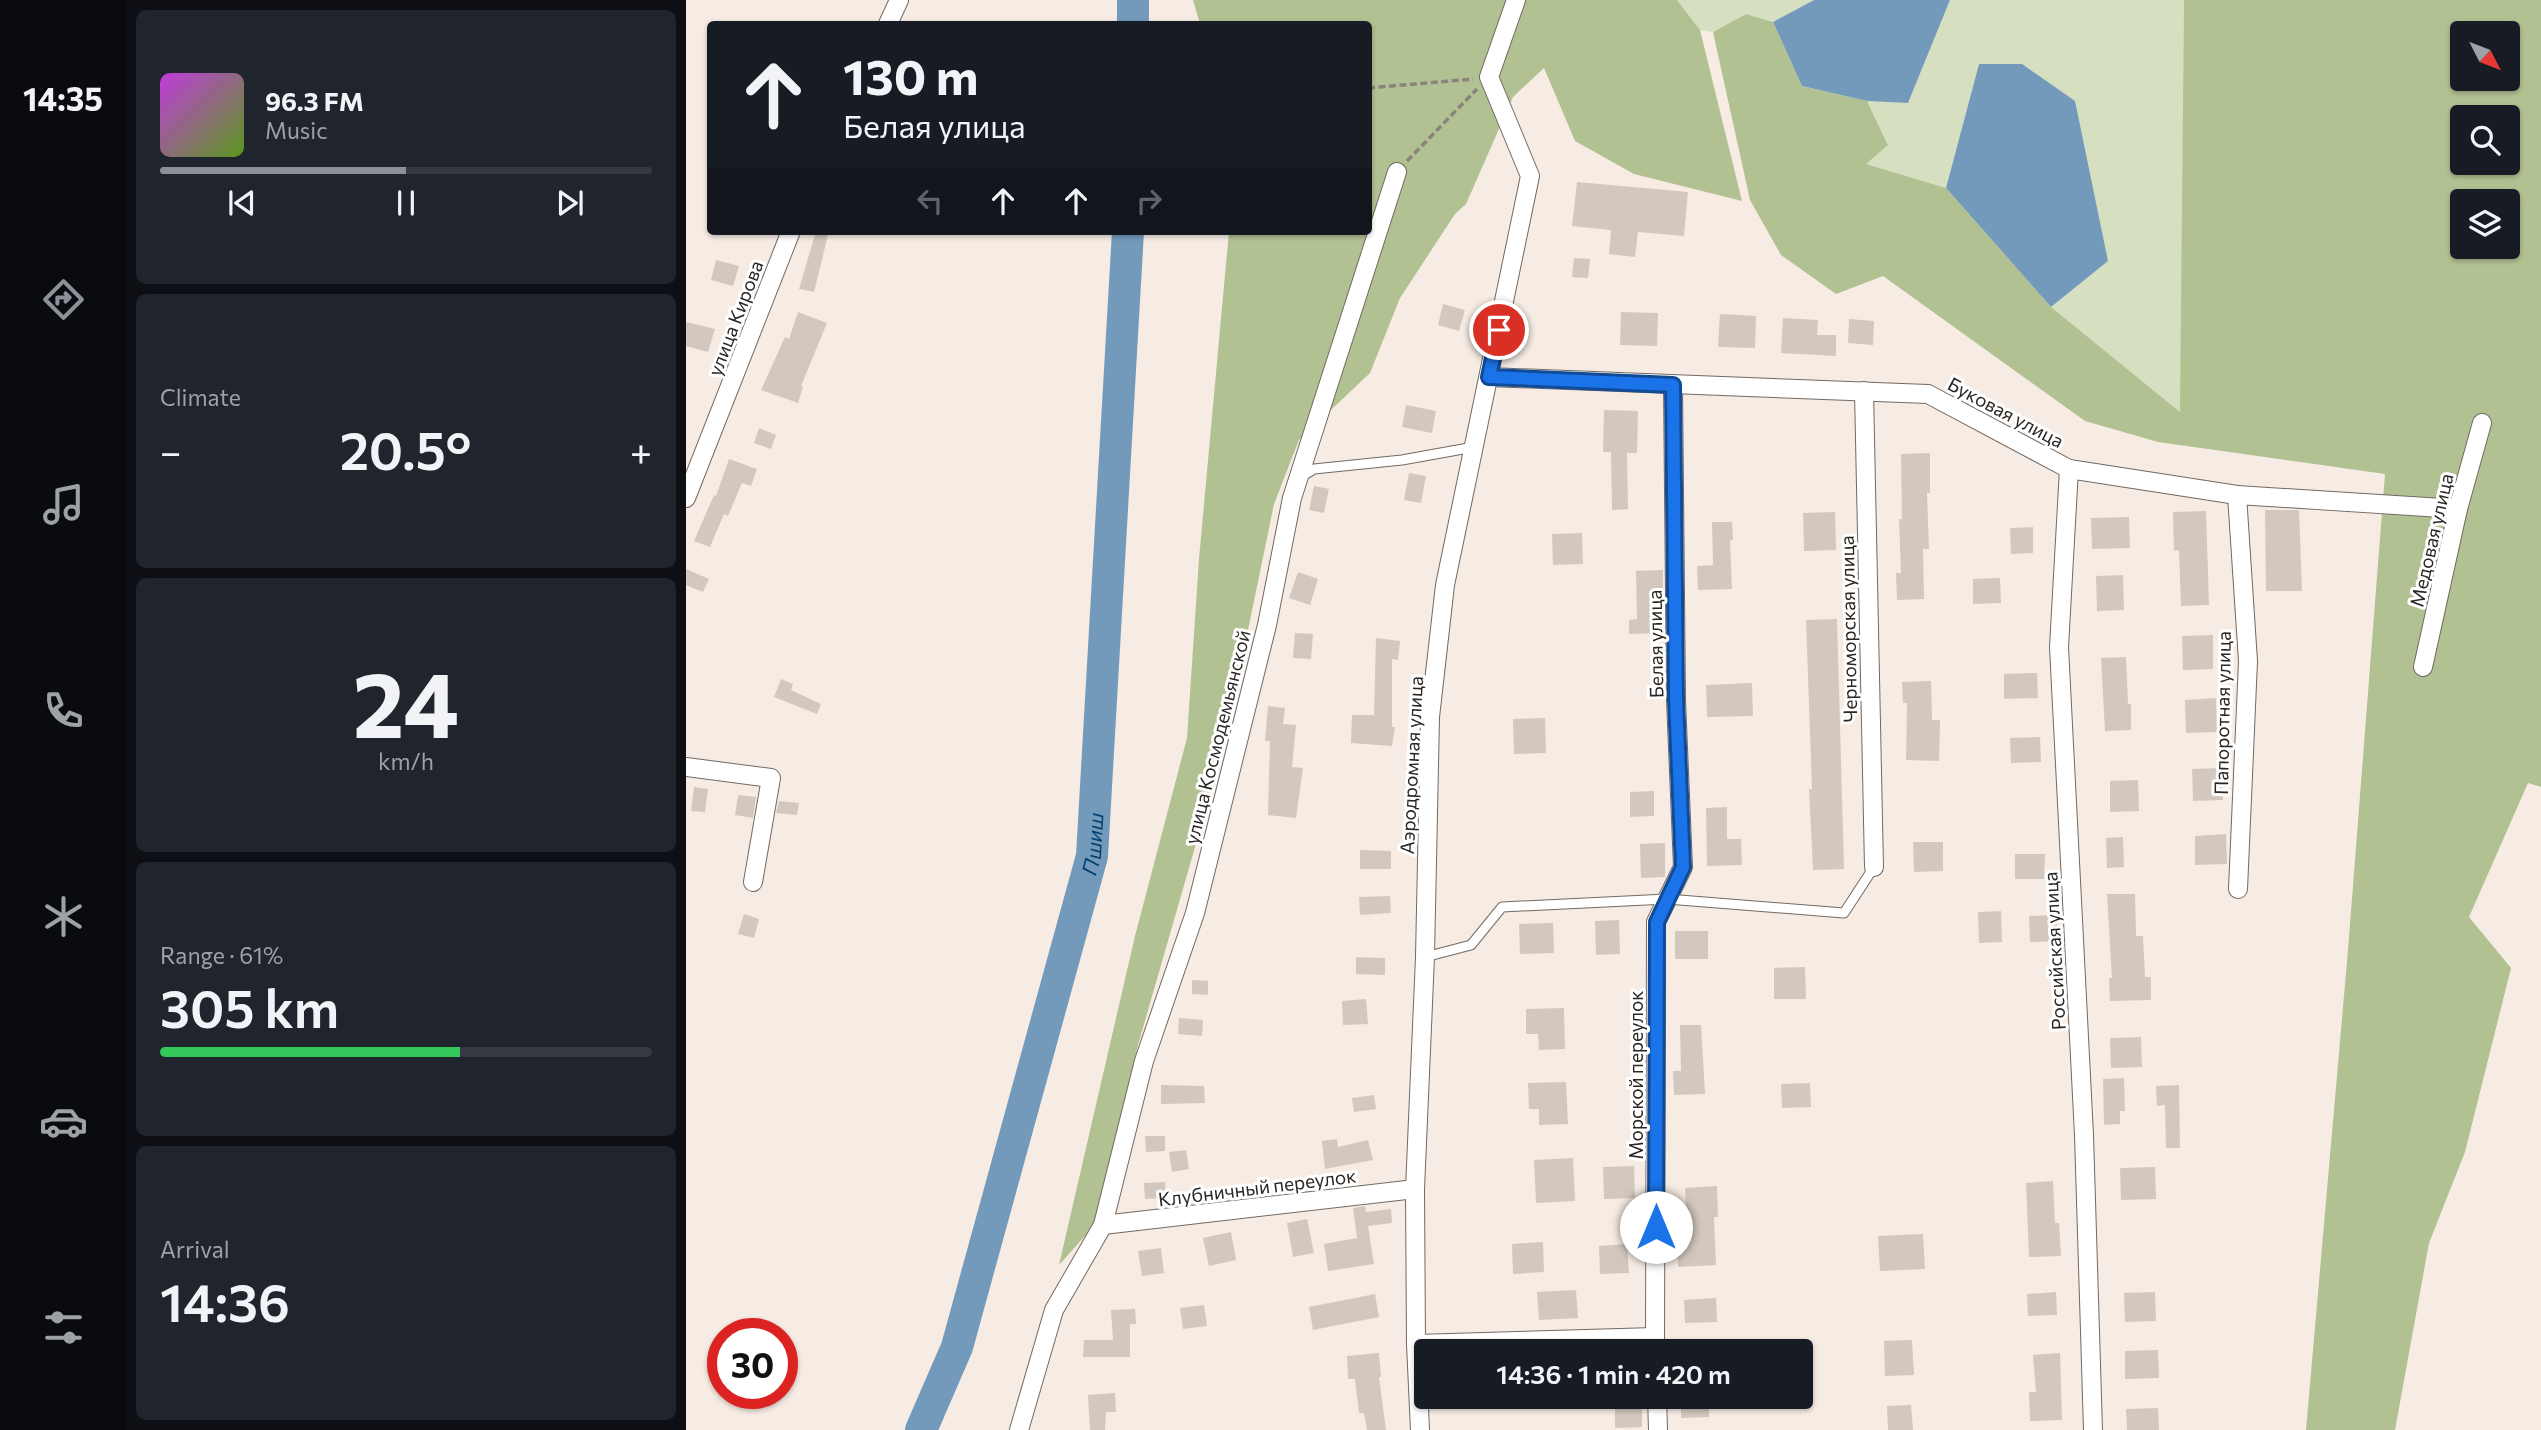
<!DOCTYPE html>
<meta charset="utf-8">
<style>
body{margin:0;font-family:Commissioner,sans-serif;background:#20242c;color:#f1f3f6;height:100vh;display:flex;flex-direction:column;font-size:26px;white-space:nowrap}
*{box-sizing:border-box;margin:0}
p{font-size:23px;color:#9ea1a6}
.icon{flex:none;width:38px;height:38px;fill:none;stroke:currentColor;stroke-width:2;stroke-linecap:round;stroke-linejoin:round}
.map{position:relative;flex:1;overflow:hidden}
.side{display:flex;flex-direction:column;gap:10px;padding:10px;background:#0d0f14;width:560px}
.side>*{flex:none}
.banner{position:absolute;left:21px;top:21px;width:665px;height:214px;border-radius:7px;box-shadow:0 2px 5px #0004;background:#171b24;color:#f1f3f6;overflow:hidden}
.needle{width:46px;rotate:132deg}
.buttons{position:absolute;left:1764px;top:21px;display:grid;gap:14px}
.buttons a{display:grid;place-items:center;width:70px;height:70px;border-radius:7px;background:#171b24;box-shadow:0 2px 5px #0004;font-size:35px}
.speed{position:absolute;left:21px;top:1318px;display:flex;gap:14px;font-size:35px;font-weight:700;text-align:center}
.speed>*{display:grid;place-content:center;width:91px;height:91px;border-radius:50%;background:#171b24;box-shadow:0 2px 5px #0004;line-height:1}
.speed .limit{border:10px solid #d22;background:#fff;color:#111}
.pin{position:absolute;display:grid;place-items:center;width:60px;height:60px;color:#fff;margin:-30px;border:4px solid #fff;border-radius:50%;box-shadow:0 2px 7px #0007}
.me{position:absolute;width:77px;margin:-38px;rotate:0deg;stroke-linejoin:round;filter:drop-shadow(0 0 5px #0008)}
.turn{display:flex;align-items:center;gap:24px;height:147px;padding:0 21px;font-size:32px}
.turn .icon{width:91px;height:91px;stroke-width:2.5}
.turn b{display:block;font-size:49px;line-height:60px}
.lanes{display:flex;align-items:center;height:66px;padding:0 21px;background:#0003;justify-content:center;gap:35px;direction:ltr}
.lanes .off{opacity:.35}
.big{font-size:52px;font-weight:600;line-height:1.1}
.side .tile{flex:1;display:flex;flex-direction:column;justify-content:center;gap:10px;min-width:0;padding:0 24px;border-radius:10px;background:#20242c}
.side .dial{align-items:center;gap:0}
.dial b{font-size:91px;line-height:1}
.song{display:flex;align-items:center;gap:21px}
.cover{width:84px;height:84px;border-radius:10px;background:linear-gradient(135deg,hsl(290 70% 55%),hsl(90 70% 35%))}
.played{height:7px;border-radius:4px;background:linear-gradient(90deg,#8c9099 50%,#363941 50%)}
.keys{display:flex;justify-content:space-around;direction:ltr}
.heat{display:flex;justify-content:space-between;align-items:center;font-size:38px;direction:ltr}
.charge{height:10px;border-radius:5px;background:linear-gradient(90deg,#34c759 61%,#363941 0)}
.trip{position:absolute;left:728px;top:1339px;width:399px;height:70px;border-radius:7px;background:#171b24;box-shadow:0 2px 5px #0004;font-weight:600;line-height:70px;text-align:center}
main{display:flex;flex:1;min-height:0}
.dock{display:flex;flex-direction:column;width:126px;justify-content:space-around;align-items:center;background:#090b0e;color:#9ea1a6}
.dock .icon{width:49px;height:49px}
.dock .active{color:#8c9099}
.dock b{font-size:32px;color:#f1f3f6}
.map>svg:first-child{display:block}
.green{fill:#d6e0c0}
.forest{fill:#b2c192;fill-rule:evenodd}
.water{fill:#7399bb}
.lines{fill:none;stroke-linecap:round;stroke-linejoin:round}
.river{stroke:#7399bb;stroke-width:32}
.building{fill:#d2c8c0}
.service-casing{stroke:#726962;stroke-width:11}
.minor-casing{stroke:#726962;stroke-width:20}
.path{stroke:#8a837e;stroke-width:3.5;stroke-dasharray:7 3.5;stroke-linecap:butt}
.service{stroke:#fff;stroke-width:9}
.minor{stroke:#fff;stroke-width:18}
.route-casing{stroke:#114b97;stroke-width:18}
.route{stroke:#1a73e8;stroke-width:12}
.labels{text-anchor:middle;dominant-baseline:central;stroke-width:6;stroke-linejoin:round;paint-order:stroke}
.street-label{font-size:19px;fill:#2a2623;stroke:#fff}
.water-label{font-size:21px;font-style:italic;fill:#00426f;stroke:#fff}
</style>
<main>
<nav class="dock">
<b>14:35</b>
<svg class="icon active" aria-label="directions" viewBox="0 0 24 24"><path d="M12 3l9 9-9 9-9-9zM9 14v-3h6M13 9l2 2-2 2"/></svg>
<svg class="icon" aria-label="music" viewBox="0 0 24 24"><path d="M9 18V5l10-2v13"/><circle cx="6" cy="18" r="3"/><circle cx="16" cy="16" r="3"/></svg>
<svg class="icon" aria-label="phone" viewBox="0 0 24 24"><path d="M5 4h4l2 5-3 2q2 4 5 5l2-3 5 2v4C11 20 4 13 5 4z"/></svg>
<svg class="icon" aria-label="climate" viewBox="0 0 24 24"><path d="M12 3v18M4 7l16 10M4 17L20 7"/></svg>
<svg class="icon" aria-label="car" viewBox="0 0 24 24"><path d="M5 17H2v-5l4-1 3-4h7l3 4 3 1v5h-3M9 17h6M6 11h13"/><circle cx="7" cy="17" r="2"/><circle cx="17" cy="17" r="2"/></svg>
<svg class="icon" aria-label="filters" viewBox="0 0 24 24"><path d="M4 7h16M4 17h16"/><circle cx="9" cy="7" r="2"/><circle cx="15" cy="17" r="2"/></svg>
</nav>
<section class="side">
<div class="tile">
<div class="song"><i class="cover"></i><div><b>96.3 FM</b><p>Music</p></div></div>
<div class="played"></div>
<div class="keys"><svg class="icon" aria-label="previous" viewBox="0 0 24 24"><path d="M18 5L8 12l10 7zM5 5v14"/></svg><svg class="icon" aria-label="pause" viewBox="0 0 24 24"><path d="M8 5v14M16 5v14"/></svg><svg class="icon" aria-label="next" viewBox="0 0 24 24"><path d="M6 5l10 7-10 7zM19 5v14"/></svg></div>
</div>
<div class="tile"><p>Climate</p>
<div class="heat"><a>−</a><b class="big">20.5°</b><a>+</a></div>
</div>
<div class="tile dial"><b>24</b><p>km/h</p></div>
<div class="tile"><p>Range · 61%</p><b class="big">305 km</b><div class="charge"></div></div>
<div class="tile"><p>Arrival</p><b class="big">14:36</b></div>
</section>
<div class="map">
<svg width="1855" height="1430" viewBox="0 0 1855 1430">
<rect width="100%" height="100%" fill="#f6ece4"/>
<g class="green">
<polygon points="991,0 1128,0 1087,22 1060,14 1027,32 1014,30"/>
<polygon points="1264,0 1498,0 1495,413 1365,307 1422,261 1293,64 1260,188 1179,164 1202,144 1181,101 1222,103"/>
</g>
<g class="forest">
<polygon points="507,0 991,0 1014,30 1056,201 948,174 889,141 858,68 827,97 780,204 769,214 714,298 684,373 613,440 588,504 549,693 520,809 452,1045 408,1226 373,1265 449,936 501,738 513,559 543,231 682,231 682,24 514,24"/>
<path d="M 1498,0 L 1855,0 L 1855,787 L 1842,783 L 1783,917 L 1825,968 L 1779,1152 L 1743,1243 L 1709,1430 L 1620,1430 L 1662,950 L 1699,474 L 1472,442 L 1399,421 L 1197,276 L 1150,294 L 1095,255 L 1064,200 L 1027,32 L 1060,14 L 1087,22 L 1116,86 L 1181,101 L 1202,145 L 1180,164 L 1260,188 L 1365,307 L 1494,412 ZM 1776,33 L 1822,33 L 1822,79 L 1776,79 ZM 1776,117 L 1822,117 L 1822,163 L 1776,163 ZM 1776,201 L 1822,201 L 1822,247 L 1776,247 Z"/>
</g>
<g class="water">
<polygon points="1128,0 1264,0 1222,103 1181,101 1116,86 1087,22"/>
<polygon points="1293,64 1336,64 1389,101 1422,261 1365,307 1260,188"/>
</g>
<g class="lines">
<g class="river">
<polyline points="447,24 447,0"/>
<path id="s1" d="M 235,1430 L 271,1347 L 406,856 L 442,231"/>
</g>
</g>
<g class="building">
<polygon points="891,182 1002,192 998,236 952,232 949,257 923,254 925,230 886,226"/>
<polygon points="130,231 143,231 128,292 113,289"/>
<polygon points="888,258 904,259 902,278 886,277"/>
<polygon points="30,260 53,266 47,286 25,280"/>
<polygon points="757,304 779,310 773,331 752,325"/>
<polygon points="112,312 141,323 115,386 117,387 112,403 75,390 99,337 103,339"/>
<polygon points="935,312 972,313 971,346 934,345"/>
<polygon points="1034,314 1070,316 1069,348 1032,347"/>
<polygon points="1097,318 1132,320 1131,335 1150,335 1150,356 1095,353"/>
<polygon points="1163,319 1188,321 1187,345 1162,343"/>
<polygon points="0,322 29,329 22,352 0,346"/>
<polygon points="720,405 750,411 746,433 716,427"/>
<polygon points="918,410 952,411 951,453 941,453 942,509 926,510 925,452 917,452"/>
<polygon points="73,428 90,435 85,449 68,443"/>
<polygon points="1244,453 1244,493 1241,493 1243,549 1237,549 1238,599 1211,600 1210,573 1215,573 1213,519 1216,519 1215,454"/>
<polygon points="43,459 71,469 65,486 56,483 42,516 38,514 24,547 8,541 28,495 30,496"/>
<polygon points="723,473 740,476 735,503 718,500"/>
<polygon points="628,486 643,489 638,513 623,510"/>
<polygon points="1579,510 1613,510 1616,591 1580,591"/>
<polygon points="1520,511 1523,605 1495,606 1493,550 1488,551 1487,512"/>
<polygon points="1149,512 1150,550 1118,551 1117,513"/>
<polygon points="1443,517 1444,548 1406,549 1405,518"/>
<polygon points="1026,522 1046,522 1047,540 1044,540 1046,589 1012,590 1011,566 1027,565"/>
<polygon points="1347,527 1347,553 1325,554 1324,528"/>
<polygon points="896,533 897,564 867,565 866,534"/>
<polygon points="0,569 23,579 17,592 0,585"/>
<polygon points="977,570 977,633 943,634 943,620 951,619 950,571"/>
<polygon points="612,572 632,579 624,605 603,598"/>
<polygon points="1437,575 1438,610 1411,611 1410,576"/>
<polygon points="1314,578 1315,603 1287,604 1287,579"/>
<polygon points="1151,619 1158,869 1127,870 1123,789 1126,789 1120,620"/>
<polygon points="609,633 627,634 625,659 607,658"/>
<polygon points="1527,635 1527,669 1497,670 1496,636"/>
<polygon points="690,638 714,641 712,660 706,659 706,727 709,727 706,746 665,743 666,715 688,715"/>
<polygon points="1440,657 1442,704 1445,704 1445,730 1419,731 1415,658"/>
<polygon points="1351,673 1352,698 1318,699 1318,674"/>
<polygon points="95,679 107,684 105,690 135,704 131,714 88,697"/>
<polygon points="1245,681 1246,720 1254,720 1253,761 1220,760 1221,703 1217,703 1216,682"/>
<polygon points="1066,683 1067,716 1021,717 1020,685"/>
<polygon points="1530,698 1531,732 1500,733 1499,700"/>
<polygon points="582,706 599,708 597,724 610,725 606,767 617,768 610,818 582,815 584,741 579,741"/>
<polygon points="859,718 860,753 828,754 827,719"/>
<polygon points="1354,737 1355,762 1325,763 1324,738"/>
<polygon points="1536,768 1537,800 1507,801 1506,769"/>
<polygon points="1452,780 1453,811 1424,812 1424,781"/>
<polygon points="8,787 22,789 19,812 5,811"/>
<polygon points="968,791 968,816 944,817 944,792"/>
<polygon points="52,795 70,797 67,818 49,815"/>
<polygon points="93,801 113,803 111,815 90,813"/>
<polygon points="1041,807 1041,839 1055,839 1056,865 1021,866 1020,808"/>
<polygon points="1540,834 1541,864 1509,865 1509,836"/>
<polygon points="1437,837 1438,867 1421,868 1420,838"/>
<polygon points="1227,842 1257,842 1257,871 1228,872"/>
<polygon points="979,843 979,877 955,878 954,844"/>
<polygon points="674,850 705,851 705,869 674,869"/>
<polygon points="1329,854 1359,854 1358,879 1329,879"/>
<polygon points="1421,894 1449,894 1450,936 1457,936 1459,977 1465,977 1465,1000 1424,1001 1423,978 1426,978"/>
<polygon points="704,896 705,913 674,915 673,897"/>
<polygon points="1315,911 1316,942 1293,943 1292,912"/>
<polygon points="58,914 73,919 68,938 52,934"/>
<polygon points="1371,915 1372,941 1344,942 1343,916"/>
<polygon points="933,920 934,954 910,955 909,921"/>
<polygon points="867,923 868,953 834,954 833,924"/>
<rect x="989" y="931" width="33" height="28"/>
<polygon points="670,957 699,958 699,975 670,974"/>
<polygon points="1119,967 1120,999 1088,999 1088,968"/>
<polygon points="506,980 522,981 522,995 506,994"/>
<polygon points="680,999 682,1024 657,1025 656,1001"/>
<polygon points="878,1008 879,1049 853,1050 852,1034 840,1034 840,1009"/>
<polygon points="493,1018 517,1020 516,1036 492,1034"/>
<polygon points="994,1025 1015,1025 1019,1094 988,1095 987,1071 995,1071"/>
<polygon points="1455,1037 1456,1067 1425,1068 1424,1038"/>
<polygon points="1438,1078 1439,1111 1434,1111 1434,1124 1418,1125 1417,1079"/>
<polygon points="880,1082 882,1124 853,1125 853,1109 843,1109 842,1083"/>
<polygon points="1124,1083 1125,1107 1096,1108 1095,1084"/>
<polygon points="475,1085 518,1086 519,1103 475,1104"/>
<polygon points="1493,1085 1494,1148 1480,1148 1479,1105 1471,1106 1470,1086"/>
<polygon points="688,1095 690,1109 668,1112 666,1098"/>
<polygon points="459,1136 479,1136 479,1151 460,1152"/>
<polygon points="651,1139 652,1147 682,1140 687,1160 639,1169 636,1141"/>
<polygon points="500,1150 503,1169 486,1172 483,1152"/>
<polygon points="887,1158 889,1201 850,1203 848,1160"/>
<polygon points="948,1166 949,1198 918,1199 917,1167"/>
<polygon points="1469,1167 1470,1199 1435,1200 1434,1168"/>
<polygon points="1367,1181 1369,1223 1373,1223 1375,1256 1343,1257 1340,1183"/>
<polygon points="479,1182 480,1198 459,1199 458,1183"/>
<polygon points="1031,1186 1032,1217 1028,1217 1030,1265 992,1267 991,1241 1002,1241 999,1188"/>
<polygon points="679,1206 680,1212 705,1209 706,1223 682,1226 688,1264 642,1271 638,1244 671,1238 667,1208"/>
<polygon points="621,1219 628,1253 607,1257 601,1223"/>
<polygon points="545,1232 550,1260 523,1266 517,1238"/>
<polygon points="1237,1234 1239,1269 1194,1271 1192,1236"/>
<polygon points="857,1242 858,1272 827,1274 826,1244"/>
<polygon points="941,1244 943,1273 914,1274 913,1246"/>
<polygon points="475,1248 478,1273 456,1276 452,1251"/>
<polygon points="890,1290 892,1318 853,1320 851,1292"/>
<polygon points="1370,1292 1371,1315 1342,1316 1341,1294"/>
<polygon points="1469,1292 1470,1321 1439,1322 1438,1293"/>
<polygon points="689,1294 693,1317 627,1330 623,1307"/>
<polygon points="1030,1298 1031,1322 999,1323 998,1300"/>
<polygon points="518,1305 521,1326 497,1329 494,1308"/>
<polygon points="449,1309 450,1324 444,1324 444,1357 397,1357 398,1340 427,1340 425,1310"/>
<polygon points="1226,1340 1228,1375 1199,1376 1198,1341"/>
<polygon points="1472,1350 1473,1378 1439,1379 1439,1351"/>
<polygon points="693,1353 695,1377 693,1377 700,1430 681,1430 678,1413 673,1413 669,1379 662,1379 661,1356"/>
<polygon points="1374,1353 1376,1420 1344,1421 1343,1392 1350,1392 1347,1355"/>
<polygon points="429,1393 430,1412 420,1412 419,1430 404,1430 402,1395"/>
<polygon points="995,1396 1023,1396 1023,1417 995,1418"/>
<polygon points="956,1405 956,1427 929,1428 929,1406"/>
<polygon points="1225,1405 1227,1430 1202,1430 1201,1406"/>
<polygon points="1472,1408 1473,1430 1441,1430 1440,1409"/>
</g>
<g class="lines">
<g class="service-casing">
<g id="service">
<polyline points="615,477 628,469 716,460 788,447"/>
<polyline points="739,957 785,945 816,907 981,899 1158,913 1188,867"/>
</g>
</g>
<g class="minor-casing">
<g id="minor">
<polyline points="202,24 213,0"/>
<polyline points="803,377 1242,394 1383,469 1551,495 1772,509"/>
<polyline points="1178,391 1188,867"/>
<polyline points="1383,469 1373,647 1398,1135 1407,1430"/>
<polyline points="1551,495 1562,661 1552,889"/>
<polyline points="0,498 105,231"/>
<polyline points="1737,667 1772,509 1796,423"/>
<polyline points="0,767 85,778 67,882"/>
<polyline points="417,1225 729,1189"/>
<polyline points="730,1344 969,1337"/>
<polyline points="969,1351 970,922 997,867 990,700 987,385"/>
<polyline points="971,1396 972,1430"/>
<polyline points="333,1430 368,1310 417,1225 458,1061 509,913 581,625 606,498 711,172"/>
<polyline points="734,1430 730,1344 729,1189 739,957 744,717 759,585 844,176 803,77 830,0"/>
</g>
</g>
<g class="path">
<polyline points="682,88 787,79"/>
<polyline points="721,161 791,89"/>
</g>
<use href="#service" class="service"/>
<use href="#minor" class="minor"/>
</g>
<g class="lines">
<g class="route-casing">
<polyline id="route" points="813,330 803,377 987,385 990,700 997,867 971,922 970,1227"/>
</g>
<use href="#route" class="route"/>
</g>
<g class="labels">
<g class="street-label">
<text transform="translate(49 318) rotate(-69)">улица Кирова</text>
<text transform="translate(1320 412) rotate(28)">Буковая улица</text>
<text transform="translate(1745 540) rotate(-77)">Медовая улица</text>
<text transform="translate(1162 629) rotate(-91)">Черноморская улица</text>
<text transform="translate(969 644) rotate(-91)">Белая улица</text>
<text transform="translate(1536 713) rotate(-89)">Папоротная улица</text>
<text transform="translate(531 737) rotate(-76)">улица Космодемьянской</text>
<text transform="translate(725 765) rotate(-87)">Аэродромная улица</text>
<text transform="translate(1368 951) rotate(-93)">Российская улица</text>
<text transform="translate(949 1075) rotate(-90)">Морской переулок</text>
<text transform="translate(571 1187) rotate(-7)">Клубничный переулок</text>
</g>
<g class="water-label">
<text stroke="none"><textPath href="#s1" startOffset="612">Пшиш</textPath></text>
</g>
</g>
</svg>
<div class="buttons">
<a><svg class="needle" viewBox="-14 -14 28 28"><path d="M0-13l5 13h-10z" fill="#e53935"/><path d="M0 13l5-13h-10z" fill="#9ea1a6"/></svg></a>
<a><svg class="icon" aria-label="search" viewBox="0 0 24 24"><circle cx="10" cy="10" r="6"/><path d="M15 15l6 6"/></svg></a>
<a><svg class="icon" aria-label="layers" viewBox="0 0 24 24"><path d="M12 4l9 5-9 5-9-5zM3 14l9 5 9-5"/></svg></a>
</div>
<div class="speed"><div class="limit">30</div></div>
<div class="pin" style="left:813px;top:330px;background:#d93025"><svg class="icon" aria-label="arrive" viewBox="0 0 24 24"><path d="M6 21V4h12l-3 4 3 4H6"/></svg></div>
<svg class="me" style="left:970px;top:1227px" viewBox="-20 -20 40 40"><circle r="19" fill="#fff"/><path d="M0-13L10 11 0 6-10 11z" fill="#1a73e8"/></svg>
<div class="trip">14:36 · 1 min · 420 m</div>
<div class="banner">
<div class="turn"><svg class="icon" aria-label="ahead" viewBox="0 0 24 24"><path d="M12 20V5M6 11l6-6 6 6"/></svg><div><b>130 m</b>Белая улица</div></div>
<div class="lanes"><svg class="icon off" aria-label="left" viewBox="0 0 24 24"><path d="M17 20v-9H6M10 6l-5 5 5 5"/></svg><svg class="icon" aria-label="ahead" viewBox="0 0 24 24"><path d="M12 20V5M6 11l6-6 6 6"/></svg><svg class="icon" aria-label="ahead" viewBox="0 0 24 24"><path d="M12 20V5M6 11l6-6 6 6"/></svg><svg class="icon off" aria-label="right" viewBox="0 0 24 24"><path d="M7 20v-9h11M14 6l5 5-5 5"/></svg></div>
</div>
</div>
</main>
